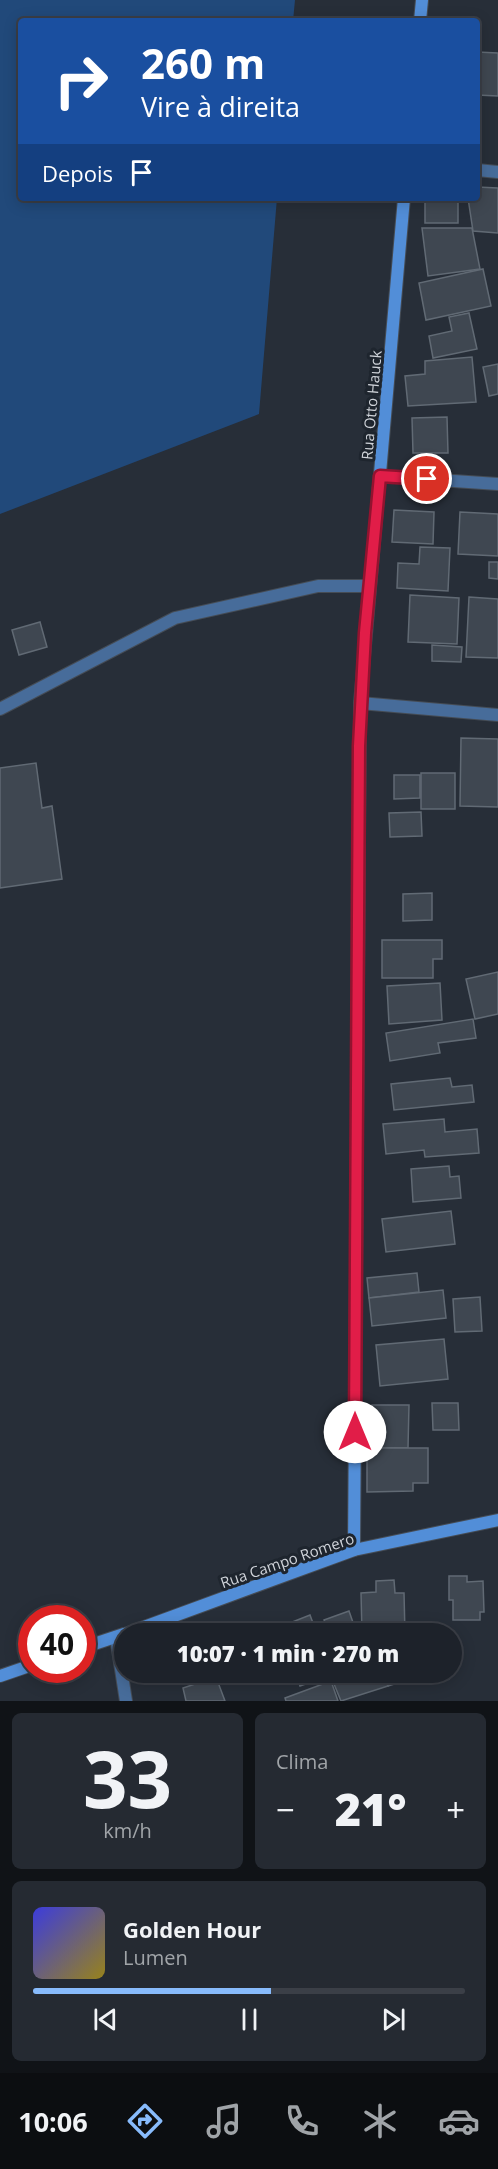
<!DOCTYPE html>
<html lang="pt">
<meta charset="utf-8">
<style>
body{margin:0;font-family:"Open Sans",sans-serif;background:#252a32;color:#f1f3f6;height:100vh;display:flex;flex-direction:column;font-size:22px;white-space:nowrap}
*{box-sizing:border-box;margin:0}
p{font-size:20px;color:#a0a4a8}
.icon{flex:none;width:33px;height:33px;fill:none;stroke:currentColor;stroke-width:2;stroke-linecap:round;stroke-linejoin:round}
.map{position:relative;height:1701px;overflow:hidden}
.drawer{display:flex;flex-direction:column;gap:12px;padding:12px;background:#101317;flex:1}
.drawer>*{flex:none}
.hud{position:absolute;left:18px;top:18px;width:462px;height:183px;border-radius:6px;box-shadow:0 3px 15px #0003,0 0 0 2px #3b3f47;background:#1a4fa0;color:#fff;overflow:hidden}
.speed{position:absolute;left:18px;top:1605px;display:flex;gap:12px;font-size:30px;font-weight:700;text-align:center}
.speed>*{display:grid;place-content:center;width:78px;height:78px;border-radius:50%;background:#1d222a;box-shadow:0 3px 15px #0003,0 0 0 2px #3b3f47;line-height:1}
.speed .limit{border:9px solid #d22;background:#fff;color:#111}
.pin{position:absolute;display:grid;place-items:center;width:51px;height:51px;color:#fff;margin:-26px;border:3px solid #fff;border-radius:50%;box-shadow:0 2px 6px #0007}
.me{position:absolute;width:66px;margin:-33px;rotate:0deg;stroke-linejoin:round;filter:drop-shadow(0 0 4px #0008)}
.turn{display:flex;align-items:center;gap:21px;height:126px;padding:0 24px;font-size:27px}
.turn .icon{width:78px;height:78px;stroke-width:2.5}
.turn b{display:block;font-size:42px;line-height:51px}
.then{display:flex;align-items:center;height:57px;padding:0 24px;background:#0003;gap:12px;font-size:22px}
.big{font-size:45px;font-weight:800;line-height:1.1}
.drawer .tile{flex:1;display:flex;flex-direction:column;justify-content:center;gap:9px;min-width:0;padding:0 21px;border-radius:9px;background:#252a32}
.drawer .dial{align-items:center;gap:0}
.dial b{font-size:78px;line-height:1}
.song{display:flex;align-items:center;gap:18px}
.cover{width:72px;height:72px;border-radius:9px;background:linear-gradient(135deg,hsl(240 70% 55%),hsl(50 70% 35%))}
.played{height:6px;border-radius:3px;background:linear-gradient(90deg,#88bbfc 55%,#3b3f47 55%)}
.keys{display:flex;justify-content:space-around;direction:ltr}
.heat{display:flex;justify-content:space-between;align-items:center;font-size:33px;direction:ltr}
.drawer .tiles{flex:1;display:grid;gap:12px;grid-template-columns:1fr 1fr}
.tile:last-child{grid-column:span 2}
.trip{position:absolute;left:114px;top:1623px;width:348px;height:60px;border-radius:30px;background:#1d222a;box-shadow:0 3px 15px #0003,0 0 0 2px #3b3f47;font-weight:800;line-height:60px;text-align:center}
.menu{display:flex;height:96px;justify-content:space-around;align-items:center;background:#0c0e11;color:#a0a4a8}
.menu .icon{width:42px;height:42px}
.menu .current{color:#88bbfc}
.menu b{font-size:27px;color:#f1f3f6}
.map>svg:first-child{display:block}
.green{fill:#21497a}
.building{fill:#3f4751;stroke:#616a74;stroke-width:1.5}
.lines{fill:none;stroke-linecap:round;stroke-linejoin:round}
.lane-casing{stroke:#454c55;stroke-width:14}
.street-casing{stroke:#454c55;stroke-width:14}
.secondary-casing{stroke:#454c55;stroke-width:14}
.lane{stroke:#476c9a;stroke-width:12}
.street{stroke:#476c9a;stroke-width:12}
.secondary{stroke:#528ed8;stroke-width:12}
.route-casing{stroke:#92132f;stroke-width:15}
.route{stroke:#e11d48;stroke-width:10}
.labels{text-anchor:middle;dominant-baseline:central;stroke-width:6;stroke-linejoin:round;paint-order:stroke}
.street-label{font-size:15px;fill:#cfd3d9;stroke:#1e252e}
</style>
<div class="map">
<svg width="498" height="1701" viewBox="0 0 498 1701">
<rect width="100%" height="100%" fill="#272e38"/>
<polygon class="green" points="0,0 295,0 293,21 21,21 21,198 277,198 259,414 0,514"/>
<g class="building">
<polygon points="477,52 498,53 498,96 477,95"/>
<polygon points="477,187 498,188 498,233 473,231 468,198 477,198"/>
<rect x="425" y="198" width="33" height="25"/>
<polygon points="422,228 472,228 480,269 428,276"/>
<polygon points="483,269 491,306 426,320 419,283"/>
<polygon points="469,313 477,349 433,358 429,336 452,331 449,317"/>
<polygon points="472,357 476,402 408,406 405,376 425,374 425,361"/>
<polygon points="498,364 498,394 489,396 483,367"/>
<polygon points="447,417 448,453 413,453 412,418"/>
<polygon points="394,510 434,512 433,544 392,542"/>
<polygon points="460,512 498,514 498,556 458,554"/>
<polygon points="420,547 450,548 448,591 397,588 398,563 419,564"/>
<polygon points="489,562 498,562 498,579 489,578"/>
<polygon points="410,595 459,598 457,644 408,642"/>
<polygon points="469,597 498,599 498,658 466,657"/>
<polygon points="40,622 47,647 19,655 12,630"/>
<polygon points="432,645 462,647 461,662 432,661"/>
<polygon points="461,738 498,739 498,807 460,806"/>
<polygon points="36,763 42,808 52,806 62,879 0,888 0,768"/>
<rect x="421" y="773" width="34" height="36"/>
<polygon points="394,775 420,775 420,798 394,799"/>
<polygon points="421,812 422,836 390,837 389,813"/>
<polygon points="432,893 432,920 403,921 403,894"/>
<polygon points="382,940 442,940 442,959 433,959 433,978 382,978"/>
<polygon points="498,972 498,1014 475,1019 466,979"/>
<polygon points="440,983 442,1020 389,1024 387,986"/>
<polygon points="473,1019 476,1038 438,1043 440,1053 390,1061 386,1033"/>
<polygon points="450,1078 452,1087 472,1085 474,1102 394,1110 391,1084"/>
<polygon points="444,1119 445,1132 477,1129 479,1153 425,1157 424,1150 386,1154 383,1124"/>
<polygon points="449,1166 450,1177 459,1176 461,1198 413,1202 411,1169"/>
<polygon points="451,1211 455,1244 386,1252 382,1219"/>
<polygon points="417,1273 419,1292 369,1298 367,1278"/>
<polygon points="443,1290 446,1318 372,1326 369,1298"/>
<polygon points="480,1297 482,1331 455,1332 453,1299"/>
<polygon points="444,1339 448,1379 380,1386 376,1345"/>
<polygon points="432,1403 458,1403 459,1430 433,1430"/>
<polygon points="372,1405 409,1405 408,1448 372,1448"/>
<polygon points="367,1448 428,1448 428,1483 413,1483 413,1491 367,1492"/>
<polygon points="449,1576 467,1576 467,1582 483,1581 484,1612 480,1612 480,1620 453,1620 453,1600 449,1600"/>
<polygon points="394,1580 395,1593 404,1593 405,1634 362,1634 361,1593 376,1592 376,1581"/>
<polygon points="349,1611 357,1634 329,1634 324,1620"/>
<polygon points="310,1615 317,1634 273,1634 272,1630"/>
<polygon points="187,1672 218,1672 191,1682"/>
<polygon points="236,1672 269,1672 240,1683"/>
<polygon points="295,1672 327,1672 328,1676 300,1686"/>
<polygon points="365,1672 383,1672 388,1686 341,1701 334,1684"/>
<polygon points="383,1672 404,1672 404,1681 388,1686"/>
<polygon points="404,1672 449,1672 449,1679 404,1681"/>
<polygon points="216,1677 225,1701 186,1701 183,1688"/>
<polygon points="331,1681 338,1701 286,1701 285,1698"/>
</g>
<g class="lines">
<g class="lane-casing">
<polyline id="lane" points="0,709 175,618 318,586 369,586"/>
</g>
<g class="street-casing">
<g id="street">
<polyline points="477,170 498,172"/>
<polyline points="380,476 498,484"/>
<polyline points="360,703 498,715"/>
<polyline points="116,1637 126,1701"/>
</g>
</g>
<g class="secondary-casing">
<g id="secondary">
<polyline points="420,21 422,0"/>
<polyline points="354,1550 360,703 404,198"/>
<polyline points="125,1634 354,1550 498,1520"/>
<polyline points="82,1648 124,1634"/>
<polyline points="0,1676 32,1665"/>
</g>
</g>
<use href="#lane" class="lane"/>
<use href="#street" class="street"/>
<use href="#secondary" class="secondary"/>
</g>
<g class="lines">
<g class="route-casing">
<polyline id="route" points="355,1432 359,746 365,633 380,476 427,479"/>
</g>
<use href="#route" class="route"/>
</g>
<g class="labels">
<g class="street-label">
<text transform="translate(371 405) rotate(-85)">Rua Otto Hauck</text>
<text transform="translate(287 1560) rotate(-19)">Rua Campo Romero</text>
</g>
</g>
</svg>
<div class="speed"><div class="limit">40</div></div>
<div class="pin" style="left:427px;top:479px;background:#d93025"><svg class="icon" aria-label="arrive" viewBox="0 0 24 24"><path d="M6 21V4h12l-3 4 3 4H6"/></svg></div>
<svg class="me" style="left:355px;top:1432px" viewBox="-20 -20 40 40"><circle r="19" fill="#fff"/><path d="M0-13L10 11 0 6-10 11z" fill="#e11d48"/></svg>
<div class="trip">10:07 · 1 min · 270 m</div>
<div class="hud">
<div class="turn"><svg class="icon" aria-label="right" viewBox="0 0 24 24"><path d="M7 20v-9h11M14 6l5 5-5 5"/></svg><div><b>260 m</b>Vire à direita</div></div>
<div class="then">Depois<svg class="icon" aria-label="arrive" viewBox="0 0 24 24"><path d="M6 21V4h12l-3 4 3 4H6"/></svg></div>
</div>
</div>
<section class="drawer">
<div class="tiles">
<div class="tile dial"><b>33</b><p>km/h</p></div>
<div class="tile"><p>Clima</p>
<div class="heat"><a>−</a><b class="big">21°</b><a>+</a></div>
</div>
<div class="tile">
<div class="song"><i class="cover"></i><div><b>Golden Hour</b><p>Lumen</p></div></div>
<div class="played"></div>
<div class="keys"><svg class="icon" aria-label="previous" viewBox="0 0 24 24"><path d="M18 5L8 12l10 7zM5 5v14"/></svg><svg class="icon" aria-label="pause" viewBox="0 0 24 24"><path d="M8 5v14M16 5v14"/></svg><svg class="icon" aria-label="next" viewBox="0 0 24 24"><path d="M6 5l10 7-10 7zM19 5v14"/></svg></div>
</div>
</div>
</section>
<nav class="menu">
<b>10:06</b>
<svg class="icon current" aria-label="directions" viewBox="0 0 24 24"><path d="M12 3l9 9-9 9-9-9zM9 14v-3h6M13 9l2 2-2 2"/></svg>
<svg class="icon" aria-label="music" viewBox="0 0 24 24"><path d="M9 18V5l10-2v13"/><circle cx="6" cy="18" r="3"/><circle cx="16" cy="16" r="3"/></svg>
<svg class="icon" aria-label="phone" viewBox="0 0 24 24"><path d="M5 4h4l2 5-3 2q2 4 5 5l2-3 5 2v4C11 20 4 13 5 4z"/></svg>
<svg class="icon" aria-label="climate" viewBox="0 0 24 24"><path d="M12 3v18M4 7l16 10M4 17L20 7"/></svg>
<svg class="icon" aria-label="car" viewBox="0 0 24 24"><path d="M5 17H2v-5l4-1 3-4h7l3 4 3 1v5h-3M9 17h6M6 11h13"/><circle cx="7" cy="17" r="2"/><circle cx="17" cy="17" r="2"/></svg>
</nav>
